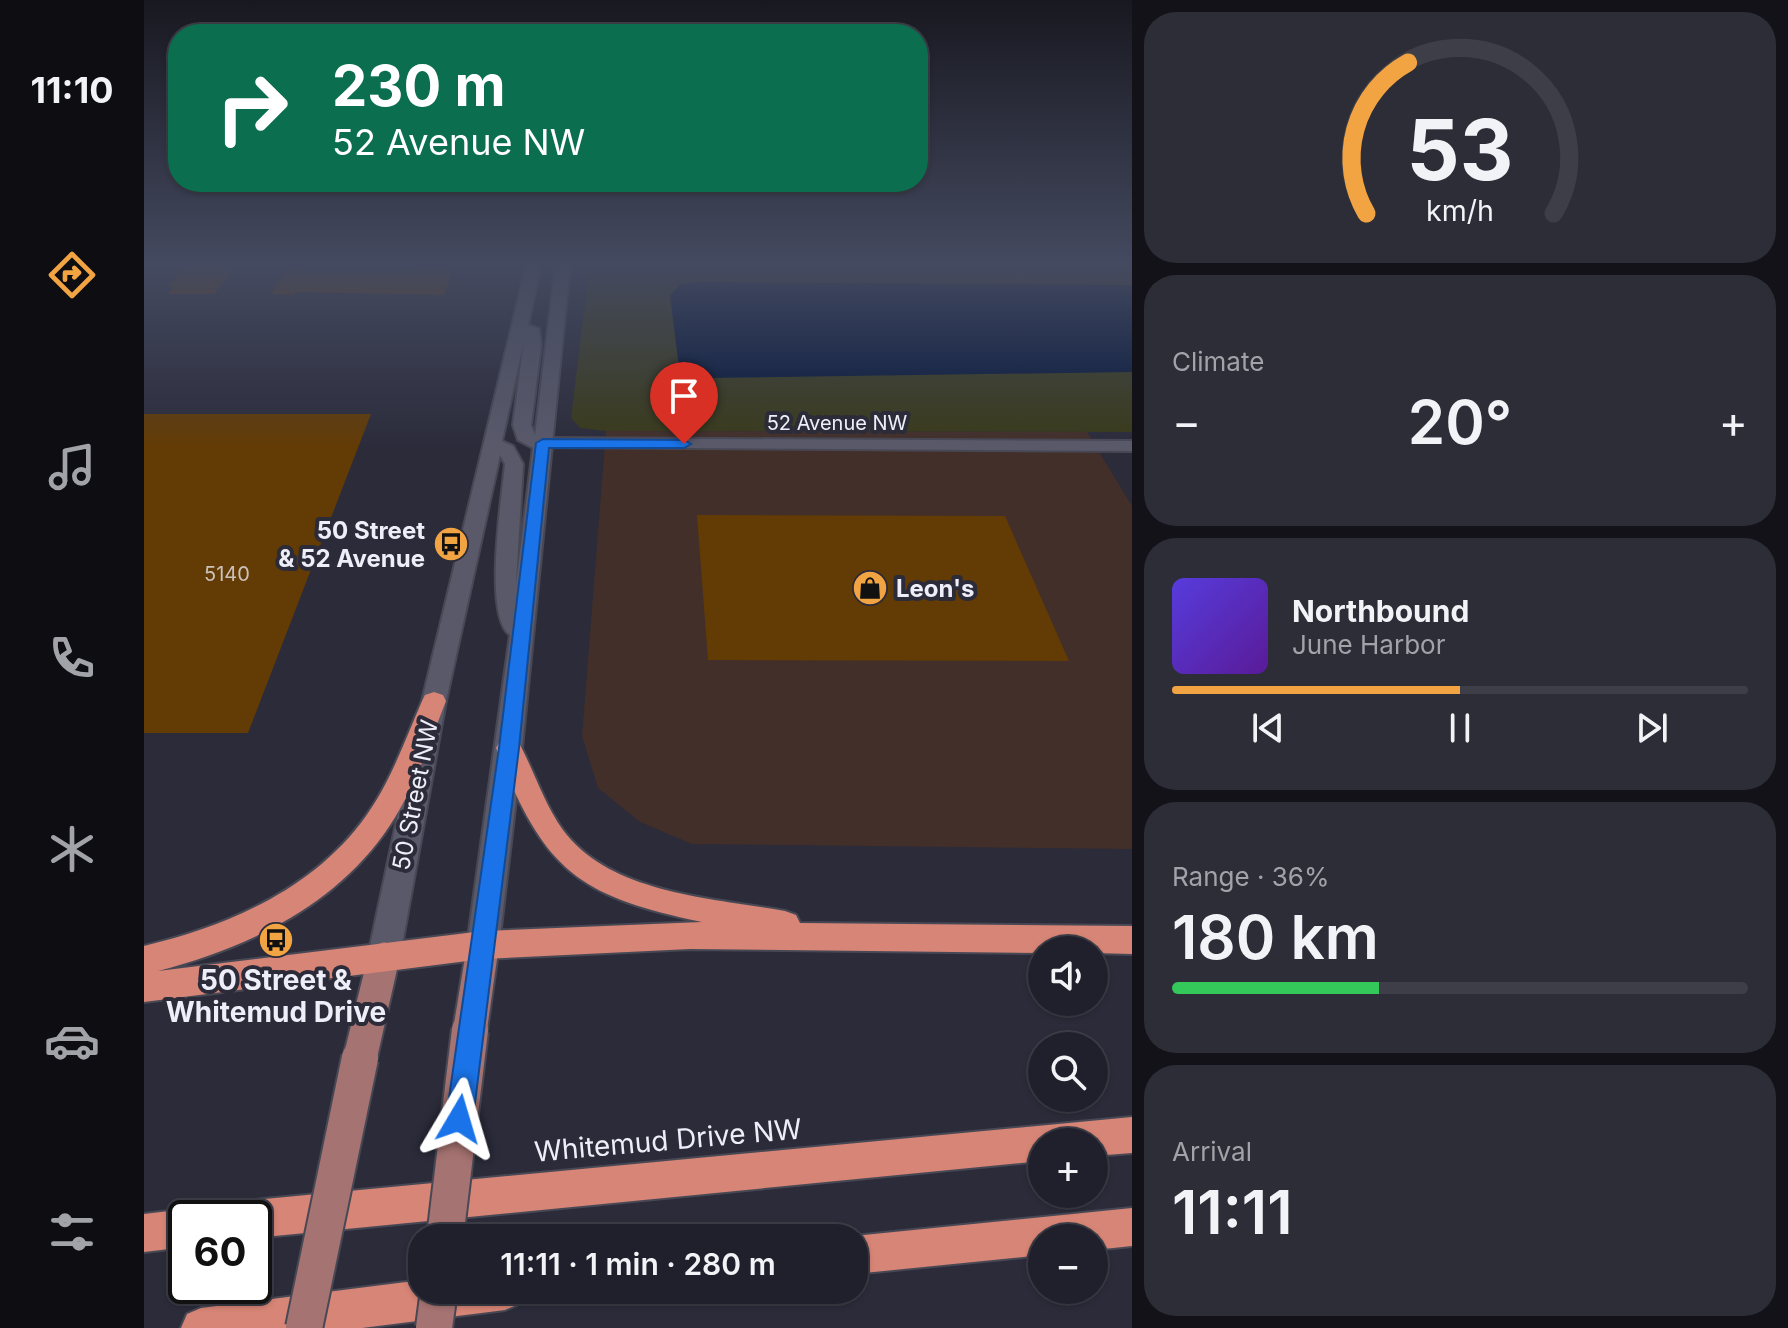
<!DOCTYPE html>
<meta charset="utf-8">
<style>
body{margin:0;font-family:Inter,sans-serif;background:#2d2d38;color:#f1f3f6;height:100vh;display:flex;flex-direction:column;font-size:30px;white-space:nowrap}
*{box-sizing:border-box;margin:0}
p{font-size:26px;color:#a2a3a9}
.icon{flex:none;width:44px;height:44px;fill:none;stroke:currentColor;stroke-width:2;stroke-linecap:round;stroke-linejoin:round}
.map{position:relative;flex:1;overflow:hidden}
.sheet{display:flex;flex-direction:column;gap:12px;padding:12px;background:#121218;width:656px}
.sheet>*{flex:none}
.banner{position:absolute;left:24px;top:24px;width:760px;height:168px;border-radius:32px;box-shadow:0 2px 6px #0004,0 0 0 2px #3d3e48;background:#0b6e4f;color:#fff;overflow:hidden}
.buttons{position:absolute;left:884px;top:936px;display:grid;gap:16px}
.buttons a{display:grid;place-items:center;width:80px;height:80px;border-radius:50%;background:#20202c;box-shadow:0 2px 6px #0004,0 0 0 2px #3d3e48;font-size:40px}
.speed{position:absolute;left:24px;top:1200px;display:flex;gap:16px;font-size:40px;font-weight:700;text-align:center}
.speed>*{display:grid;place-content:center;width:104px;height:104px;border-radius:50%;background:#20202c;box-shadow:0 2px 6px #0004,0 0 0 2px #3d3e48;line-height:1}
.speed .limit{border:4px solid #111;border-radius:12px;background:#fff;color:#111}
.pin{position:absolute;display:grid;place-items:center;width:68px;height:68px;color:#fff;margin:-82px -34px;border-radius:50% 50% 50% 0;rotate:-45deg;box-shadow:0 0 8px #0007}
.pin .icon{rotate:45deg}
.me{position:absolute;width:88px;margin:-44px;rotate:7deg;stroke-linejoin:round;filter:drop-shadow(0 0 6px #0008)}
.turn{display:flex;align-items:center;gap:28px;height:168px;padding:0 32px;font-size:36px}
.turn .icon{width:104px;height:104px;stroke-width:2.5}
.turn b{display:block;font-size:56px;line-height:68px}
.big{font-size:60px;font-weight:600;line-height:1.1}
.sheet .tile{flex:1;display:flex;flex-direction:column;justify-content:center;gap:12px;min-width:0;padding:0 28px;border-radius:32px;background:#2d2d38}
.sheet .dial{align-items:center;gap:0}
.dial svg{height:208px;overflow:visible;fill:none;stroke:#3d3e48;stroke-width:7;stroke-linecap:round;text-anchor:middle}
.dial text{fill:#f1f3f6;stroke:none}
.song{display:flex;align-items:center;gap:24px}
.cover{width:96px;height:96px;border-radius:12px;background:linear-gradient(135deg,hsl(250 70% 55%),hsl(270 70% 35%))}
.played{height:8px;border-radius:4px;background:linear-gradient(90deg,#f3a442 50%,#3d3e48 50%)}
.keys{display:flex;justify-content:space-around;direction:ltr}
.heat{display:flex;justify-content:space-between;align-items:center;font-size:44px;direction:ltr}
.charge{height:12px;border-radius:6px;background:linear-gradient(90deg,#34c759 36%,#3d3e48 0)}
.trip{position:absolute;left:264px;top:1224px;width:460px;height:80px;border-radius:32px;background:#20202c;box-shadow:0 2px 6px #0004,0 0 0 2px #3d3e48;font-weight:600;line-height:80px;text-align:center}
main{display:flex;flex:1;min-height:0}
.menu{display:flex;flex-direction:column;width:144px;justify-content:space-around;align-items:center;background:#0d0d12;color:#a2a3a9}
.menu .icon{width:56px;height:56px}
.menu .on{color:#f3a442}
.menu b{font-size:36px;color:#f1f3f6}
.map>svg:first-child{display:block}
.commercial{fill:#422f29}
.green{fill:#393a19}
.water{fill:#00133a}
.building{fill:#633b04}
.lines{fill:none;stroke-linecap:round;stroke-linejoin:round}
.street-casing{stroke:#484855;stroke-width:4}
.secondary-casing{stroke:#484855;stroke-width:4}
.primary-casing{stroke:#484855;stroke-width:4}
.highway-casing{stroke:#484855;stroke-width:4}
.street{fill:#59596a;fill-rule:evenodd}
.secondary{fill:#59596a;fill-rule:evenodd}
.primary{fill:#a57371;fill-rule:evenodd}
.highway{fill:#d78576;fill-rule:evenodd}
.primary-bridge-casing{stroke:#484855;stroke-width:40;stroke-linecap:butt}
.primary-bridge{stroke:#a57371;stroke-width:36}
.route{fill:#1a73e8;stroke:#114b97;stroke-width:2}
.labels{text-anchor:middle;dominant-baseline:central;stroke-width:8;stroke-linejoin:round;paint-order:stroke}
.far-street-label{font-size:20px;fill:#eeeef8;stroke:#2b2b3a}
.number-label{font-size:20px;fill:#cbc1bb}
.poi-label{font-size:24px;font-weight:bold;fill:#eeeef8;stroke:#2b2b3a;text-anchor:end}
.street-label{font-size:24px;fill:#eeeef8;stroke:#2b2b3a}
.near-poi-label{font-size:28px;font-weight:bold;fill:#eeeef8;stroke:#2b2b3a}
.near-street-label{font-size:28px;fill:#eeeef8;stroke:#2b2b3a}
</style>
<main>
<nav class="menu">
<b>11:10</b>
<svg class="icon on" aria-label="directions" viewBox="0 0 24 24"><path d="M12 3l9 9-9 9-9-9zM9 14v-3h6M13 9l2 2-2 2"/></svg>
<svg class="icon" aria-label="music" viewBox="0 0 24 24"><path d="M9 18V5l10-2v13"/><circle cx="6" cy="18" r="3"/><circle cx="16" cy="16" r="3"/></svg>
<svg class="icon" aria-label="phone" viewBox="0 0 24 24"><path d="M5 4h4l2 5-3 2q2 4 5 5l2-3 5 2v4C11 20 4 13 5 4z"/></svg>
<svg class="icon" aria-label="climate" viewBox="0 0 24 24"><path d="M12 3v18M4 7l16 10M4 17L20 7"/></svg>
<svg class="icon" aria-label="car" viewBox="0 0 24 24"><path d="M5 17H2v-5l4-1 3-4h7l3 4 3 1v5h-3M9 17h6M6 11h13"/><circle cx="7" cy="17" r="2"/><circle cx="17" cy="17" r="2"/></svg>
<svg class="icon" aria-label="filters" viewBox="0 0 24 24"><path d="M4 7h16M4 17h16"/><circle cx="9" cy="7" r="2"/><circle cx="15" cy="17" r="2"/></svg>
</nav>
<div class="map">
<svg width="988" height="1328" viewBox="0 0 988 1328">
<rect width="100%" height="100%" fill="#2b2b3a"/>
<polygon class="commercial" points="462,431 943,432 988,506 988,849 548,844 496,822 454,788 438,736"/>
<polygon class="green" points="446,263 988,263 988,432 462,431 436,428 427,418"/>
<polygon class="water" points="552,282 988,285 988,372 562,378 535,368 526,295 537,284"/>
<g class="building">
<polygon points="44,263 86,263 80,270 88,271 70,294 24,294 29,287 23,287"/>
<polygon points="142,270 164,270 163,272 308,270 300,295 152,292 150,295 127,294"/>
<polygon points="0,414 227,414 104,733 0,733"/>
<polygon points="553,515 861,516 925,661 564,660"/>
</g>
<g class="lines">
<g class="street-casing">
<polygon id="street" points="399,438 988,441 988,451 393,447 391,443"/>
</g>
<g class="secondary-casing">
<path id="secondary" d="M 383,263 L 397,263 L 384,325 L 395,329 L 397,345 L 387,425 L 391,435 L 412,263 L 426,263 L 378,748 L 355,945 L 350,955 L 339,959 L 328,955 L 323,945 L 366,635 C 339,616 358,497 361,464 L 356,455 L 302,701 L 256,956 L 251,966 L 240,970 L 229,966 L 224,956 L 278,701 ZM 380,340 L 369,425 L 374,440 L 389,448 L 372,584 L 379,464 L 369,446 L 358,441 Z"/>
</g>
<g class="primary-casing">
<g id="primary">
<polygon points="339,931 350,935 355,945 343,1030 338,1041 326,1046 314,1041 309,1030 323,945 328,935"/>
<polygon points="240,942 251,946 256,956 233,1058 228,1070 216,1074 204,1070 199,1058 224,956 229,946"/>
</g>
</g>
<g class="highway-casing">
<g id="highway">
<path d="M 290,692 L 299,695 L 302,701 C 284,746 269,794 240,834 C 187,908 100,949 14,971 L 339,931 L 558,922 C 430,896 399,867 352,748 L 356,741 L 365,738 L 374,741 C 390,770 399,802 419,830 C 466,894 569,898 641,911 L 652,915 L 656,923 L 988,926 L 988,954 L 950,953 L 950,950 L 898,950 L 898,953 L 546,949 L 339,959 L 0,1002 L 0,946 C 84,926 170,889 222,816 C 247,781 261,740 278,701 L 281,695 Z"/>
<polygon points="988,1117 988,1153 950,1156 950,1142 898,1142 898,1161 110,1238 110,1218 91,1218 97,1206 110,1200"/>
<polygon points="988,1208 988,1246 950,1250 950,1238 898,1238 898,1255 710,1274 710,1238 704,1238 710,1236"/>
<polygon points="42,1209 57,1218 42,1218 42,1247 0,1252 0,1214"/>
<polygon points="278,1280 278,1290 381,1290 375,1304 361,1310 218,1328 37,1328 43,1314 57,1308"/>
</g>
</g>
<use href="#street" class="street"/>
<use href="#secondary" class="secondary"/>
<use href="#primary" class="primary"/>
<use href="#highway" class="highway"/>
<g class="primary-bridge-casing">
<g id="primary-bridge">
<polyline points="301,1238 326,1030"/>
<polyline points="160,1328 216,1058"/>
<polyline points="290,1328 295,1290"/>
</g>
</g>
<use href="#primary-bridge" class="primary-bridge"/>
</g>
<linearGradient id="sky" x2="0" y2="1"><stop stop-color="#181820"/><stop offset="0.59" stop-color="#444a60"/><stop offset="1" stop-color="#444a60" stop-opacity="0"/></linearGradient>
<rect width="988" height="449" fill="url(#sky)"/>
<polygon class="route" points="399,439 540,440 547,444 540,448 405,448 375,748 329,1119 325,1129 315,1132 306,1129 302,1119 355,748 392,443"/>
<defs>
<g id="bus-disc" transform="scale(1.8)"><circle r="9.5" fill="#f3a442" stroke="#2b2b3a"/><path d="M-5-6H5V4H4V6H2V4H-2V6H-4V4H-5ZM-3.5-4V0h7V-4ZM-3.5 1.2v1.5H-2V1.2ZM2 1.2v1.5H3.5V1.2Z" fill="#111"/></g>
<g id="shop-disc" transform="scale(1.8)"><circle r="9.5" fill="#f3a442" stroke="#2b2b3a"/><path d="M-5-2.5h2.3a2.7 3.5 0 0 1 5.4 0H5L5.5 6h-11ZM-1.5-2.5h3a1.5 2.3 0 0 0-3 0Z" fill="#111"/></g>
</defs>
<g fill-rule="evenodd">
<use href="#bus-disc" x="307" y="544"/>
<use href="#shop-disc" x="726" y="588"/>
<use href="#bus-disc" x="132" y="940"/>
</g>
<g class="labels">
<g class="far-street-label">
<text x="693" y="423">52 Avenue NW</text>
</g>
<g class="number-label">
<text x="83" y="574">5140</text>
</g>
<g class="poi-label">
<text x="281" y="530">50 Street<tspan x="281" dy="28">&amp; 52 Avenue</tspan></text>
<text x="752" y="588" text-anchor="start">Leon's</text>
</g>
<g class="street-label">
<text transform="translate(271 795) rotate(-79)">50 Street NW</text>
</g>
<g class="near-poi-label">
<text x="132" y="980">50 Street &amp;<tspan x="132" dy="32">Whitemud Drive</tspan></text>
</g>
<g class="near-street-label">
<text transform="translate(524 1140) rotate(-5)">Whitemud Drive NW</text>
</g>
</g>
</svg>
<div class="buttons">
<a><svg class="icon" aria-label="sound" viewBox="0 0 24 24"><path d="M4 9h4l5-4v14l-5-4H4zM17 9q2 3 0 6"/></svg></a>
<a><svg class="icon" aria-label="search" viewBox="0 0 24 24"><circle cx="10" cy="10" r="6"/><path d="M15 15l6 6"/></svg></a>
<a>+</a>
<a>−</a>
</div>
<div class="speed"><div class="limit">60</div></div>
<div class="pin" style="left:540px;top:444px;background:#d93025"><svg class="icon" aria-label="arrive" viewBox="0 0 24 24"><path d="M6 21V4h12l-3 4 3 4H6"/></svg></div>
<svg class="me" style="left:315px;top:1119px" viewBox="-20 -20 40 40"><path d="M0-17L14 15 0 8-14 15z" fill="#1a73e8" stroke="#fff" stroke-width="4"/></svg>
<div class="trip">11:11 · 1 min · 280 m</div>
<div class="banner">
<div class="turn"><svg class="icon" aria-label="right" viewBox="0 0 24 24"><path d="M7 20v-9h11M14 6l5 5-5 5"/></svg><div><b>230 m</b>52 Avenue NW</div></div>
</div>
</div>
<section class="sheet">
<div class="tile dial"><svg viewBox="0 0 100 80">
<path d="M14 69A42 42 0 1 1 86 69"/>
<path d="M14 69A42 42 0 0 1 30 11" stroke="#f3a442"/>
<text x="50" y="56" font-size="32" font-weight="700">53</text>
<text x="50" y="72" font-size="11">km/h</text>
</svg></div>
<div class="tile"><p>Climate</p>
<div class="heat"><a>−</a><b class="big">20°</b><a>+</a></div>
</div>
<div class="tile">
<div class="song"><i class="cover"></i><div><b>Northbound</b><p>June Harbor</p></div></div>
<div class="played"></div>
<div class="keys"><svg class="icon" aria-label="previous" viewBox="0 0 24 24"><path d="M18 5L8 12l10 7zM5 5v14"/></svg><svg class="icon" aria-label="pause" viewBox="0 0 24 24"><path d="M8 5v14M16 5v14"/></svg><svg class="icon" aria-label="next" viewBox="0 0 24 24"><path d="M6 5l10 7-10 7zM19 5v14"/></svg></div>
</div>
<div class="tile"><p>Range · 36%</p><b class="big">180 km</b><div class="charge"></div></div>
<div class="tile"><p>Arrival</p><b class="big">11:11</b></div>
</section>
</main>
